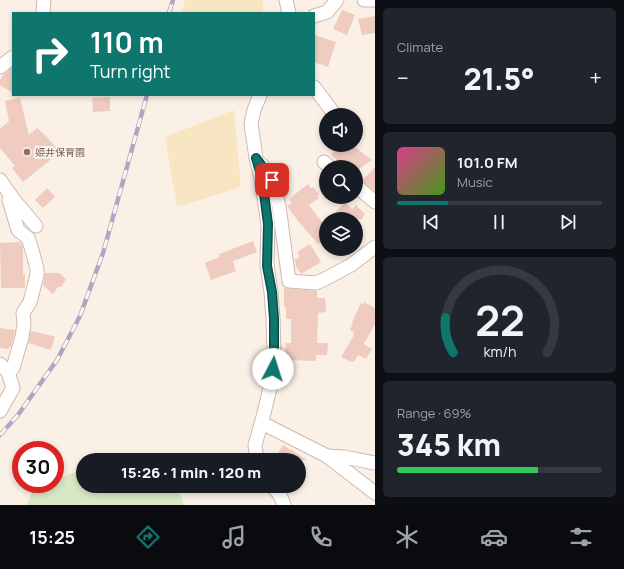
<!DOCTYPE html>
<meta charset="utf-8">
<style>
body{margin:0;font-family:Manrope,"Noto Sans JP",sans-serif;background:#20242c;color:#f1f3f6;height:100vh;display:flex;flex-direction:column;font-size:15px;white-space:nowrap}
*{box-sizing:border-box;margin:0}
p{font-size:13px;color:#9ea1a6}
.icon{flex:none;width:22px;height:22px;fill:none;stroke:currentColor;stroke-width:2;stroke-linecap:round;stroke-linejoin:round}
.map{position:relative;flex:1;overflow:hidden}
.side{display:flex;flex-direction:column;gap:8px;padding:8px;background:#0d0f14;width:249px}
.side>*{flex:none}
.guide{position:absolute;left:12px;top:12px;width:303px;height:84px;border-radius:0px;box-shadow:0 2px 6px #0003;background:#0f766e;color:#fff;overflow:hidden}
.controls{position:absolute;left:319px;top:108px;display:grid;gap:8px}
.controls a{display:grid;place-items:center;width:44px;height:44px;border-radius:50%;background:#171b24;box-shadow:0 2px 6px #0003;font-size:20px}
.speed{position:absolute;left:12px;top:441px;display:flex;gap:8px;font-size:20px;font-weight:700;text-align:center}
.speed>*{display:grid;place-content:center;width:52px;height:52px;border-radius:50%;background:#171b24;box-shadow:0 2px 6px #0003;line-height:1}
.speed .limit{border:6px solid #d22;background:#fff;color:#111}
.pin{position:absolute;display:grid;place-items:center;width:34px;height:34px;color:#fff;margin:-17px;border-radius:8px;box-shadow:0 2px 6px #0006}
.me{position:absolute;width:44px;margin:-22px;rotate:5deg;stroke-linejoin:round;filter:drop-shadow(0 0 3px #0008)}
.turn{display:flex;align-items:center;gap:14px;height:84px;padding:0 12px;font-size:18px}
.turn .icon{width:52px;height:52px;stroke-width:2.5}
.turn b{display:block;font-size:28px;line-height:34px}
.big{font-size:30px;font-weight:800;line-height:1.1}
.side .card{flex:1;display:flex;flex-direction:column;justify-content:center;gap:6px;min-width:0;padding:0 14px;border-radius:6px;background:#20242c}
.side .dial{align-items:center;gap:0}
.dial svg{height:104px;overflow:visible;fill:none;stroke:#363941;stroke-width:7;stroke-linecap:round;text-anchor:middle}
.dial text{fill:#f1f3f6;stroke:none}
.song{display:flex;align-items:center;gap:12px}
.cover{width:48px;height:48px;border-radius:6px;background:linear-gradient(135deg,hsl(330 70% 55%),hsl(100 70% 35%))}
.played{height:4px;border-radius:2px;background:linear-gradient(90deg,#0f766e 25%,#363941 25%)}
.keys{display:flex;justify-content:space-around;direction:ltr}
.heat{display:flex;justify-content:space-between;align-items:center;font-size:22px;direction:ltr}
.charge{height:6px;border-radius:3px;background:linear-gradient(90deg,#34c759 69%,#363941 0)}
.trip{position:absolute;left:76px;top:453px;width:230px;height:40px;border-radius:20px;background:#171b24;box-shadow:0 2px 6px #0003;font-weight:800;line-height:40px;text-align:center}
.dock{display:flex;height:64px;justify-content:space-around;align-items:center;background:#090b0e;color:#9ea1a6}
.dock .icon{width:28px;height:28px}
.dock .active{color:#0f766e}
.dock b{font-size:18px;color:#f1f3f6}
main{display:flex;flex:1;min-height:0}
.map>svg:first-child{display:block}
.green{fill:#d8e8c5}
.sand{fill:#f8e6c3}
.building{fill:#efccbf}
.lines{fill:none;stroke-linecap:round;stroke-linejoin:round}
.street-casing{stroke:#ceb9b0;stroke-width:15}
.street{stroke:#fff;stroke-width:13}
.rail-casing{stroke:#b2a5c4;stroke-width:4.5}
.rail{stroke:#fef5ec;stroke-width:3;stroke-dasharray:9;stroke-linecap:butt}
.route-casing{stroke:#0a4d48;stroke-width:10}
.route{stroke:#0f766e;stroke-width:7}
.education-dot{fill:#8d6e63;stroke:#fef5ec;stroke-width:1.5}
.labels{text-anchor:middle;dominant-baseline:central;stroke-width:4;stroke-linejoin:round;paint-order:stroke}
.education-label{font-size:10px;fill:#785e54;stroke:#fef5ec;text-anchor:start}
</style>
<main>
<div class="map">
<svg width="375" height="505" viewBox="0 0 375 505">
<rect width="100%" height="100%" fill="#fbf0e6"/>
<polygon class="green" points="83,469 83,486 164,486 181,495 184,505 27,505 33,488 44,484 55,484 55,480"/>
<g class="sand">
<polygon points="185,0 263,0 263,13 182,13"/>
<polygon points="234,110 241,187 177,207 165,137"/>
</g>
<g class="building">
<polygon points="342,10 355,15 347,35 333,29"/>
<polygon points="375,16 375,33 362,35 358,19"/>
<polygon points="314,35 336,42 328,67 314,62"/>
<polygon points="13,67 13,93 0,85 0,80 4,74"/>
<polygon points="110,97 110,111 93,112 92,98"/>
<polygon points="20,98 29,135 37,128 46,136 60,152 23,182 12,168 15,166 0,148 0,129 9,121 5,101"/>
<polygon points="339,145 352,145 372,160 356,171 356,167 349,167 343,162 342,164 331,155"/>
<polygon points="375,167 375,192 362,181"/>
<polygon points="308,184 311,188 313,187 319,195 317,196 319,198 309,205 326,228 326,238 318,244 298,221 287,206 292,203 289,199"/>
<polygon points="47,188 55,197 43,208 35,200"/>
<polygon points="345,202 352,209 356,205 365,214 362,218 363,219 329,219"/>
<polygon points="253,241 257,252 233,261 236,271 211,280 205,263 220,257 219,254"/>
<polygon points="20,242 23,247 23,275 25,274 25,288 1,288 0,243"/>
<polygon points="310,244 321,262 301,274 295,265 296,263 294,260 300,257 297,252"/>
<polygon points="45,273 59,273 66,279 61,287 58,287 53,294 43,285"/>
<polygon points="284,288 317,291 317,298 325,298 326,312 318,313 317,343 328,343 327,355 316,355 316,361 288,360 288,358 285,358 286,343 291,343 291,319 286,319 286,307 284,307"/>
<polygon points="364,302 375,308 375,324 364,344 372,349 366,359 358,355 354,362 352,361 351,362 341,357 354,335 353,335 354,332 350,330 353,323 352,322 361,303 363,305"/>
<polygon points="0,328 15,330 11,347 9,347 9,349 0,348"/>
<polygon points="31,331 53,336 55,337 51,350 28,343"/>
<polygon points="283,445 307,460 283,460 276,456"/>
</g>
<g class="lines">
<g class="street-casing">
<g id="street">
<polyline points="286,0 289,13"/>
<polyline points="364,0 375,0"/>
<polyline points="43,13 44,0"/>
<polyline points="314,16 327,12 337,0"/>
<polyline points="0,67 13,57"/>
<polyline points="314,87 335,115"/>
<polyline points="324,162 330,167"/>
<polyline points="261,164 272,180 279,206 289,281 316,283 325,279 351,265 375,247"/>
<polyline points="0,180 14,200 36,226"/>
<polyline points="356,186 375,202"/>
<polyline points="0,364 8,372 13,388 0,411"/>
<polyline points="8,372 13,368 22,337 24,324 23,313 30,302 37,275 37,269 32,250 28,238 18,230 9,200 10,194"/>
<polyline points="262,423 327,456 375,493"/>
<polyline points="327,456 344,457 375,463"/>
<polyline points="257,460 255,445 263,417 271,384 274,354 273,319 271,292 267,265 268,224 261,178 256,158 251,124 254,110 260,95"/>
<polyline points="272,486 280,495 284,505"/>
</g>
</g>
<use href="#street" class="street"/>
<g class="rail-casing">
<g id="rail">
<polyline points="169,13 173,0"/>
<polyline points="0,435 18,415 57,360 80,316 103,253 147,95"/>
</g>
</g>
<use href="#rail" class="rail"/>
</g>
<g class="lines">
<g class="route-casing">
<polyline id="route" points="272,180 256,158 262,178 268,224 267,266 272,292 274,319 274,354 273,369"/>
</g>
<use href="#route" class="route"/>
</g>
<circle class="education-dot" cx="27" cy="152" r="4"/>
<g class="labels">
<g class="education-label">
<text x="35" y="152">姫井保育園</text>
</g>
</g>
</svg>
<div class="controls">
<a><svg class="icon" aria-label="sound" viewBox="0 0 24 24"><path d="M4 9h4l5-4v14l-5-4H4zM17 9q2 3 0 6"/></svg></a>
<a><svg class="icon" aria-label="search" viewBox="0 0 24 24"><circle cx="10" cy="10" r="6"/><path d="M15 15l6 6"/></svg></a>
<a><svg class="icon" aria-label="layers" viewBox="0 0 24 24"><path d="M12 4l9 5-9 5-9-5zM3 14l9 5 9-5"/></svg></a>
</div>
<div class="speed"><div class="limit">30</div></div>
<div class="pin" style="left:272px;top:180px;background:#d93025"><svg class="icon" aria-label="arrive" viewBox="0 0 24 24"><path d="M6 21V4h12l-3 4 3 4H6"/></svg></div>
<svg class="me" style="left:273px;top:369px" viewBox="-20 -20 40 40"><circle r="19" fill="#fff"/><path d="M0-13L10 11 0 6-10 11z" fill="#0f766e"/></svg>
<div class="trip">15:26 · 1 min · 120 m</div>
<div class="guide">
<div class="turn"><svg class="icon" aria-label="right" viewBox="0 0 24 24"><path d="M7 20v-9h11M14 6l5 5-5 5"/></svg><div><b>110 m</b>Turn right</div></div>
</div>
</div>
<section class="side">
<div class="card"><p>Climate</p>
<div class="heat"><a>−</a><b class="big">21.5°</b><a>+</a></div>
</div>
<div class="card">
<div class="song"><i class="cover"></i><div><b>101.0 FM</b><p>Music</p></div></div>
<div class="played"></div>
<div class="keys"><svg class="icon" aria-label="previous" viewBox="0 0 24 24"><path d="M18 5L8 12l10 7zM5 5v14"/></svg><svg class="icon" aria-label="pause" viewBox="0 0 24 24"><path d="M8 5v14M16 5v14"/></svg><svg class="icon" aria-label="next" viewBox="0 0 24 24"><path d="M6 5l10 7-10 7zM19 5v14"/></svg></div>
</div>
<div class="card dial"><svg viewBox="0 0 100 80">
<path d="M14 69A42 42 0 1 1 86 69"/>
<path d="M14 69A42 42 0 0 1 8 42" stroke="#0f766e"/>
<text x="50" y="56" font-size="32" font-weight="700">22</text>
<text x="50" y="72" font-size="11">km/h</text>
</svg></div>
<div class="card"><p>Range · 69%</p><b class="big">345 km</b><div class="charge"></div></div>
</section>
</main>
<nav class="dock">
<b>15:25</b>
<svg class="icon active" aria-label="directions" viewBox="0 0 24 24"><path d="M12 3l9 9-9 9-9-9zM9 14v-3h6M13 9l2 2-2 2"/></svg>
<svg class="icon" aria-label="music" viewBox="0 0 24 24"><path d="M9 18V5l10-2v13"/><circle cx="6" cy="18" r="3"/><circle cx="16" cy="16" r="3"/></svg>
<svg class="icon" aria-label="phone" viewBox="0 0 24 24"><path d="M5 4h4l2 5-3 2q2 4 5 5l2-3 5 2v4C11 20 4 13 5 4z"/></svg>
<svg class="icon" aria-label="climate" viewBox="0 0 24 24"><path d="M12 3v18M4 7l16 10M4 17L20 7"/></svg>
<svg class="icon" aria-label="car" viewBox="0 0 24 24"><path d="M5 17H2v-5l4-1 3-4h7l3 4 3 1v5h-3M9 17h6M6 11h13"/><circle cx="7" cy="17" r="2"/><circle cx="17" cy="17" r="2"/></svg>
<svg class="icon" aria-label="filters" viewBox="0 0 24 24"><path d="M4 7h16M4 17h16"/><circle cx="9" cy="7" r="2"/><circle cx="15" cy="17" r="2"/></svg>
</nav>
